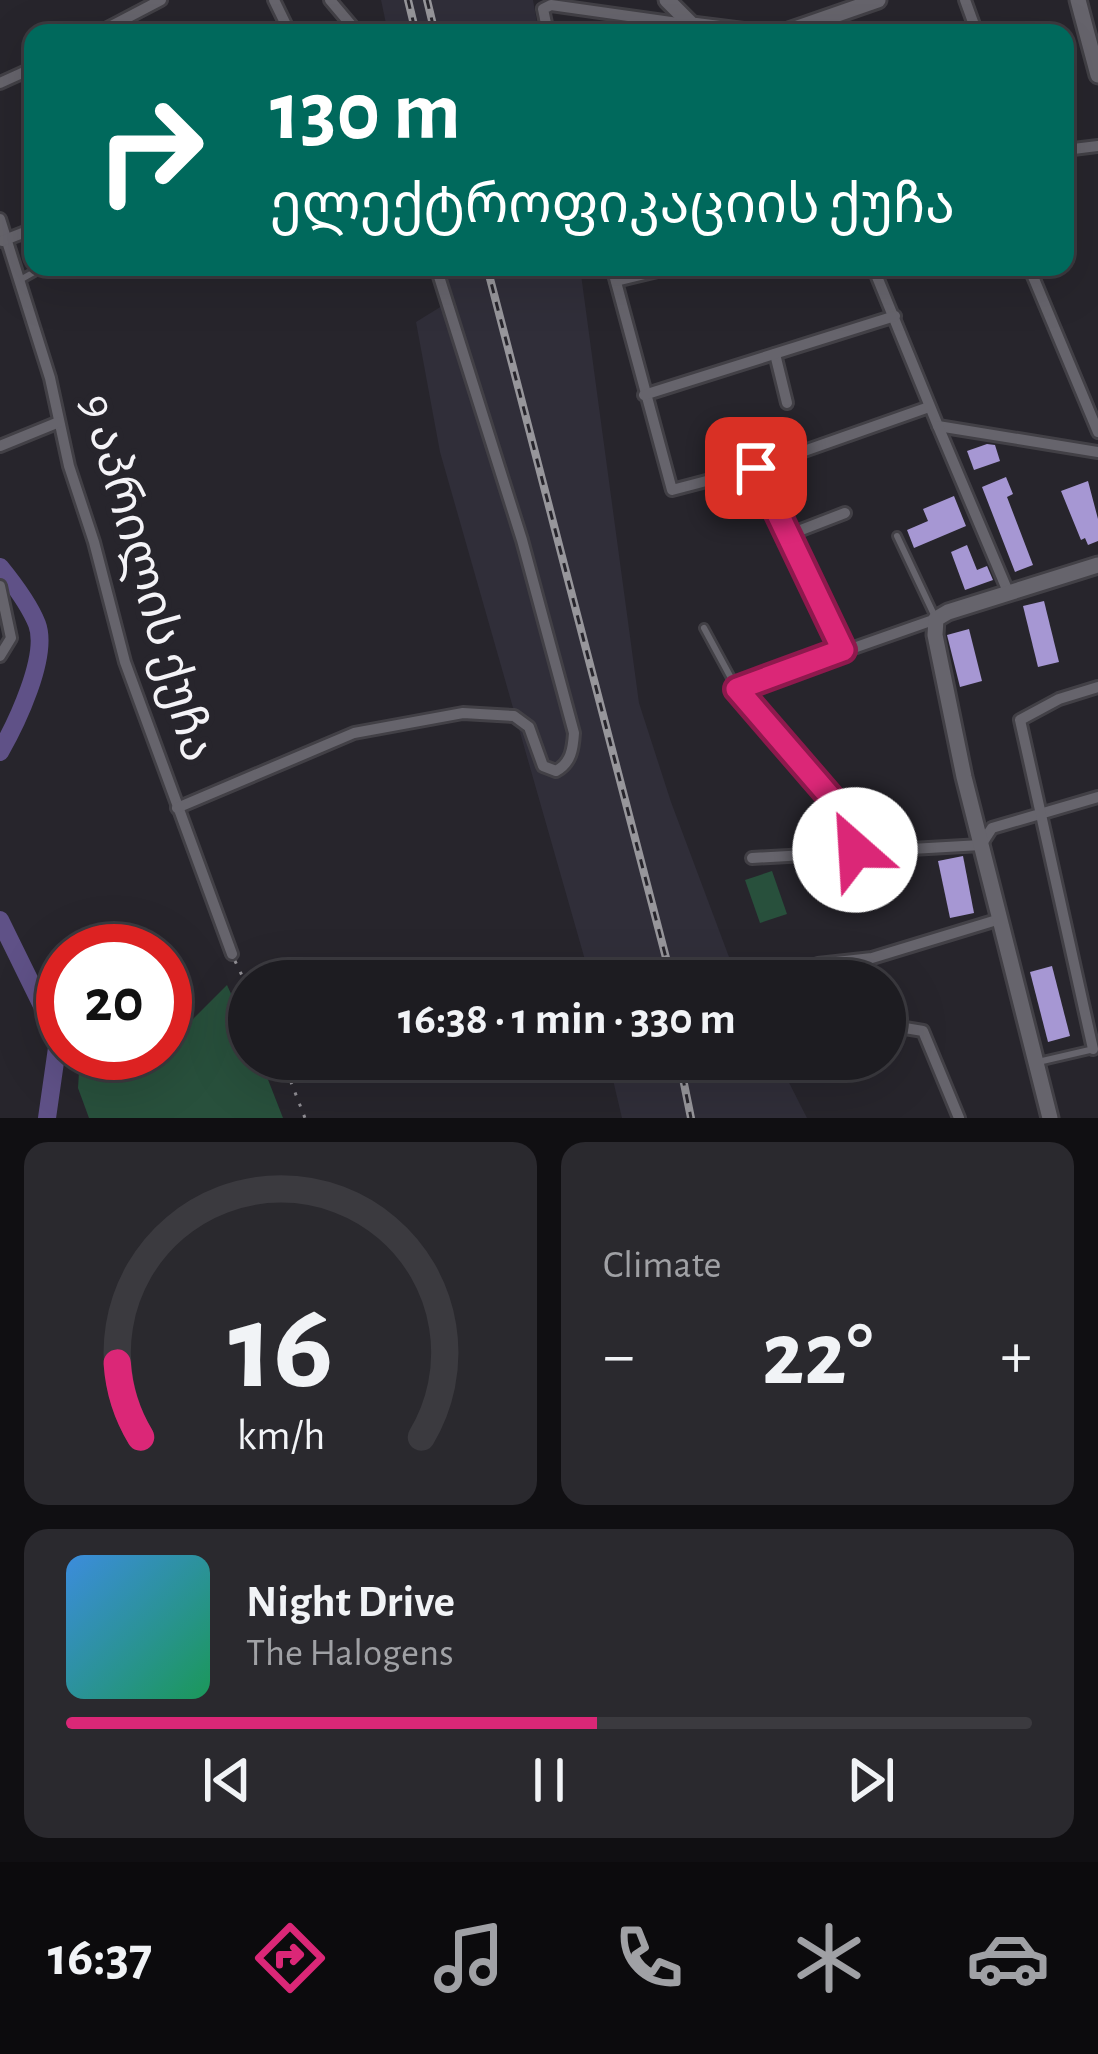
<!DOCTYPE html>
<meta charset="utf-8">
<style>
body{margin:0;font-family:"Alegreya Sans","Noto Sans Georgian",sans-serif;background:#2a292e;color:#f1f3f6;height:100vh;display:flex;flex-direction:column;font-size:45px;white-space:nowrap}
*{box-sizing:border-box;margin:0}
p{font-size:39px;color:#a0a1a5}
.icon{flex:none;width:66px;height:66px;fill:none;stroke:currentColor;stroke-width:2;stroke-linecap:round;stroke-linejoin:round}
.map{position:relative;height:1118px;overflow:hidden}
.details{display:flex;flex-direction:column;gap:24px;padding:24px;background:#100f12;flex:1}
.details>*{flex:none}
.hud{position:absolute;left:24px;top:24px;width:1050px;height:252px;border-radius:24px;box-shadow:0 12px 48px #0002,0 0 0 3px #3b3a3f;background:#00695c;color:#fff;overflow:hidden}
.speed{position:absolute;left:36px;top:924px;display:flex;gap:24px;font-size:60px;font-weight:700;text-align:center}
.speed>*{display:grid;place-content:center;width:156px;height:156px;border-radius:50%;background:#1d1c21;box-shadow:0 12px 48px #0002,0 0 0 3px #3b3a3f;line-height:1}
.speed .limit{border:18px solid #d22;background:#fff;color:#111}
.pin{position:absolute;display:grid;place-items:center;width:102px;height:102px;color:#fff;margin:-51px;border-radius:24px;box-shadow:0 6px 18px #0006}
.me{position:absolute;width:132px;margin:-66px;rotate:334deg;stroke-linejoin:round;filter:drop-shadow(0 0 9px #0008)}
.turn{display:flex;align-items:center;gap:42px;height:252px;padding:0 48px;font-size:54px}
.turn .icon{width:156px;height:156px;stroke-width:2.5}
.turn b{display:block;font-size:84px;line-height:102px}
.big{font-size:90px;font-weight:600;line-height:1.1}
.details .tile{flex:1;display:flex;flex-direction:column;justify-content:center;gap:18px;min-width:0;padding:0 42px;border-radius:24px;background:#2a292e}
.details .dial{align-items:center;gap:0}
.dial svg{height:312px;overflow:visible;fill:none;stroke:#3b3a3f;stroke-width:7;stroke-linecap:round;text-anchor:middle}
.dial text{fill:#f1f3f6;stroke:none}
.song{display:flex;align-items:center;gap:36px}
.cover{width:144px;height:144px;border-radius:18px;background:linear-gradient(135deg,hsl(210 70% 55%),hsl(150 70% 35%))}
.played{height:12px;border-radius:6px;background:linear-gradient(90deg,#db2777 55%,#3b3a3f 55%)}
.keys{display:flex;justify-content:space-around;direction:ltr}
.heat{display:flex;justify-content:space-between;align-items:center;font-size:66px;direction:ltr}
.details .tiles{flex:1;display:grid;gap:24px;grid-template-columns:1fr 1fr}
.tile:last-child{grid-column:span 2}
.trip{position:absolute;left:228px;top:960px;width:678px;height:120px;border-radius:60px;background:#1d1c21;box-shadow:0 12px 48px #0002,0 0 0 3px #3b3a3f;font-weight:600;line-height:120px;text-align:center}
.tabs{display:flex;height:192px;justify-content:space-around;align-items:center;background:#0c0b0d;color:#a0a1a5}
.tabs .icon{width:84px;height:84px}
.tabs .on{color:#db2777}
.tabs b{font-size:54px;color:#f1f3f6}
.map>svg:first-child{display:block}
.built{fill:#302e39}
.green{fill:#28503c}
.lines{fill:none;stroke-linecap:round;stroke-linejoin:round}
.river{stroke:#5f5187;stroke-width:18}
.building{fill:#a697d3}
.lane-casing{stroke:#424046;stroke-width:12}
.street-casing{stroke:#424046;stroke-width:16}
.secondary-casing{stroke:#424046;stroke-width:21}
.path{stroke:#918f95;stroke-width:3;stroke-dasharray:3 9;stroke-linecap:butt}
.lane{stroke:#66646c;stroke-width:6}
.street{stroke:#66646c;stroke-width:10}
.secondary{stroke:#66646c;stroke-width:15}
.rail-casing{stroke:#97969b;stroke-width:8}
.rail{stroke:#27252c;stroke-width:3;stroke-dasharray:9;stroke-linecap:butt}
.route-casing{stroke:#8e194d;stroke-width:30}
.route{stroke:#db2777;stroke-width:21}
.labels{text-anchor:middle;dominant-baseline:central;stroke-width:12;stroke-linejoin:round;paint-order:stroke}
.street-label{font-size:48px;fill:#f4f3f7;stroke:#27252c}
</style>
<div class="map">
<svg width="1098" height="1118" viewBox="0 0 1098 1118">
<rect width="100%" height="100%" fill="#27252c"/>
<g class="built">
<polygon points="381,0 533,0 539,33 388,33"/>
<polygon points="443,267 580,267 639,703 671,802 738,981 591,981 440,452 416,322 450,301"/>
<polygon points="608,1059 777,1059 807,1118 622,1118"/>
</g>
<g class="green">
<polygon points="772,871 787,914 760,923 745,880"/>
<polygon points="227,985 249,1033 249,1059 260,1059 283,1118 89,1118 78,1088 80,1056 122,1061 139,1053 165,1053 165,1041 177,1035"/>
</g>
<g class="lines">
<g class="river">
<path d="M 0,567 C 13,583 29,604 37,624 C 49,656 16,724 0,752"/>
<polyline points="0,920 52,1026 57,1048 47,1118"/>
</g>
</g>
<g class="building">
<polygon points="987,444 995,445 1000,461 974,470 967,451"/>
<polygon points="1006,477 1013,494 1007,497 1033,565 1015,572 982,487"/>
<polygon points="1088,481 1098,519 1098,541 1088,545 1085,538 1081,540 1061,491"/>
<polygon points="954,496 966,526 914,548 907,530 928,521 923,509"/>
<polygon points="967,545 977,570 987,566 993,580 965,590 951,552"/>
<polygon points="1044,601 1059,662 1038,667 1023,606"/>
<polygon points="969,629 982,681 960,687 947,635"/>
<polygon points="963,856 974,913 950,918 938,861"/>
<polygon points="1052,966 1070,1036 1048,1042 1030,972"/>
</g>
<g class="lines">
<g class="lane-casing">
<g id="lane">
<polyline points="20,280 43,267"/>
<polyline points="756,468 843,649"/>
<polyline points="897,536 936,619"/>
<polyline points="704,628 737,689 832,799 855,850"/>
<polyline points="1038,1062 1094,1049"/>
</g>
</g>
<g class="street-casing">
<g id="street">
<polyline points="274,0 290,33"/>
<polyline points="330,0 358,33"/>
<polyline points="965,0 977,33"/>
<polyline points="98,33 161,0"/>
<polyline points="548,33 543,9 551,5 692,25 693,33"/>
<polyline points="0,83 33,68"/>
<polyline points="1065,150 1098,146"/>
<polyline points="0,219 50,378 69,466 94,542 125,662 232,954"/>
<polyline points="2,241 33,229"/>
<polyline points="612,267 672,490 756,468 929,407"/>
<polyline points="873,267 938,426 1098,452"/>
<polyline points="1029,267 1098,432"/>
<polyline points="616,281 674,267"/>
<polyline points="775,354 787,403"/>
<polyline points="644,395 895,316"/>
<polyline points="938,426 1009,594"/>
<polyline points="0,446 59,422"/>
<polyline points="788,535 845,513"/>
<polyline points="0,586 11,638 0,656"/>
<polyline points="737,689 936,619"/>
<path d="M 177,808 L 354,733 L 463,713 L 514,716 L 529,727 L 543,766 L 556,771 C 571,763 573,749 574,733 L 522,540 L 436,267"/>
<polyline points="752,858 981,845 992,828 1098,797"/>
<polyline points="806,981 818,964 872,958 1000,919"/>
<polyline points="885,1032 905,1028 923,1031 959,1118"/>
<polyline points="1093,1049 1020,720 1059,699 1098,687"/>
</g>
</g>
<g class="secondary-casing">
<g id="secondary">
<polyline points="667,0 692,25 755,33"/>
<polyline points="1078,0 1098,75"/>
<polyline points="783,33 878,0"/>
<polyline points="1050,1118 964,777 935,635 936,619 948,612 1098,565"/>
</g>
</g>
<g class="path">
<polyline points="235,961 249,990"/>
<polyline points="466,981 468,980"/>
<polyline points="282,1059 305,1118"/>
<polyline points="289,1066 303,1059"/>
</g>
<use href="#lane" class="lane"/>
<use href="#street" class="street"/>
<use href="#secondary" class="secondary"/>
<g class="rail-casing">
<g id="rail">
<polyline points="408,0 416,33"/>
<polyline points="427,0 435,33"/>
<polyline points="487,267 672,981"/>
<polyline points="679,1059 691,1118"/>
</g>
</g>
<use href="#rail" class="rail"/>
</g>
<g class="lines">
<g class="route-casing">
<polyline id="route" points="756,468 843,650 737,689 832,799 855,850"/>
</g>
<use href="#route" class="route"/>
</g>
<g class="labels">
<g class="street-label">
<text transform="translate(146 578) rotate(74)">9 აპრილის ქუჩა</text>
</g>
</g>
</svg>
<div class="speed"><div class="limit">20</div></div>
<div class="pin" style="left:756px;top:468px;background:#d93025"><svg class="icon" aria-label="arrive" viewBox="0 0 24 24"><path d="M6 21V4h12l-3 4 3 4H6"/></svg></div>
<svg class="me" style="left:855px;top:850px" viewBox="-20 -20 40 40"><circle r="19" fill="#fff"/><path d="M0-13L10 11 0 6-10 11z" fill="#db2777"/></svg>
<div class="trip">16:38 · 1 min · 330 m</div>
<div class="hud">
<div class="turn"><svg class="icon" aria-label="right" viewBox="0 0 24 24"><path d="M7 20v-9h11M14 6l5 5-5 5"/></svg><div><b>130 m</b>ელექტროფიკაციის ქუჩა</div></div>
</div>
</div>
<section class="details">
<div class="tiles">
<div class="tile dial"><svg viewBox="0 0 100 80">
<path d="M14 69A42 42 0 1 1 86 69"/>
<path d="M14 69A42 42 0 0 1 8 50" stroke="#db2777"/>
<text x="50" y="56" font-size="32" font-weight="700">16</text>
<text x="50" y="72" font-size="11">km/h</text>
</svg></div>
<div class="tile"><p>Climate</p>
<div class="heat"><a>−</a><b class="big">22°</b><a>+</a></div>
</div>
<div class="tile">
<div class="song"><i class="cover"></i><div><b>Night Drive</b><p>The Halogens</p></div></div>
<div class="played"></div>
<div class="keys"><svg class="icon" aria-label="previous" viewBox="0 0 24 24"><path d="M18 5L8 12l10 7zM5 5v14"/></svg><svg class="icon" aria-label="pause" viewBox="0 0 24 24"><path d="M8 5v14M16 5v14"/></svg><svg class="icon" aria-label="next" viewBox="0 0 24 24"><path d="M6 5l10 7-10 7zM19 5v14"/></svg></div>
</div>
</div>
</section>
<nav class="tabs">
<b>16:37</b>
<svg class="icon on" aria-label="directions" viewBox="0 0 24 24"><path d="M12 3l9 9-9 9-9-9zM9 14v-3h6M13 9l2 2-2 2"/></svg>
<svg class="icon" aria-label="music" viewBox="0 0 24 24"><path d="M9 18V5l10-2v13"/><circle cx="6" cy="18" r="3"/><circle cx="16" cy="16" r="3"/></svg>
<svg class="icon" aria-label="phone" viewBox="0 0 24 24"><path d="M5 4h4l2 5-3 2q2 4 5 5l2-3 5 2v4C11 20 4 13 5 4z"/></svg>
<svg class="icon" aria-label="climate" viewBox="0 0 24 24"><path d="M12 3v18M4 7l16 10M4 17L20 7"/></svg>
<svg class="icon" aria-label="car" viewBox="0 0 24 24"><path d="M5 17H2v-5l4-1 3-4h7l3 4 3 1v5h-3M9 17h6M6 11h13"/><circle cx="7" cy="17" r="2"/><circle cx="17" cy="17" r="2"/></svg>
</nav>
